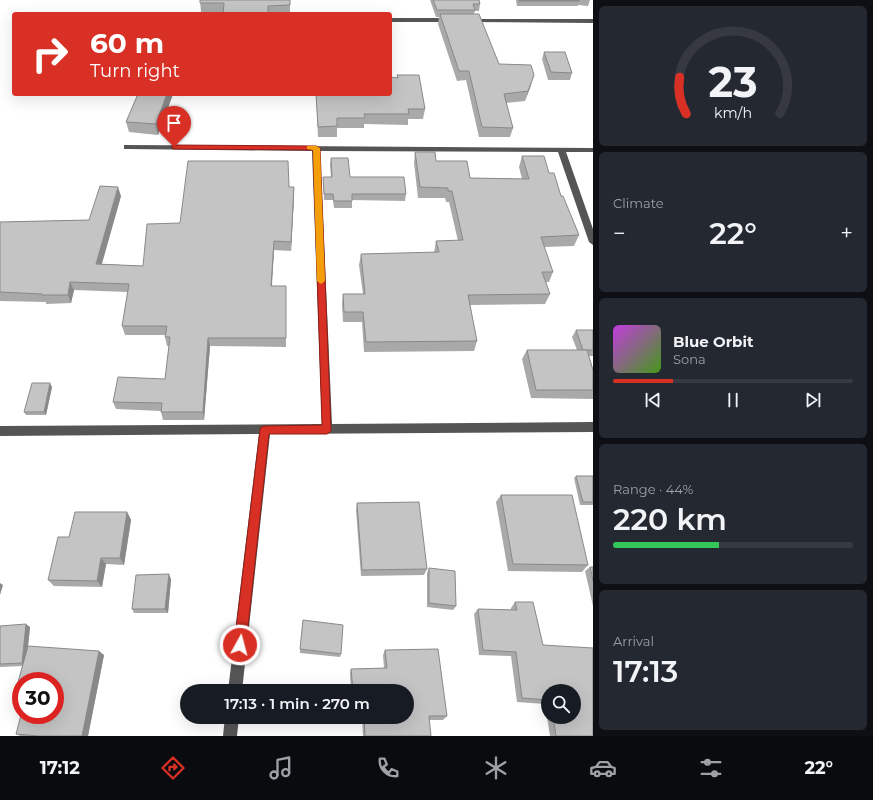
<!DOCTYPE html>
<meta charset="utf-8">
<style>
body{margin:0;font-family:Montserrat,sans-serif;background:#242831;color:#f1f3f6;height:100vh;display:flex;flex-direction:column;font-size:15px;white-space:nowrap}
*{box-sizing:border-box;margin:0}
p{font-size:13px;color:#9ea1a6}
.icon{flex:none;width:22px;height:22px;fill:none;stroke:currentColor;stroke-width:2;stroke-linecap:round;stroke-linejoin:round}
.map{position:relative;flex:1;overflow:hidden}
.details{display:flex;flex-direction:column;gap:6px;padding:6px;background:#0d0f14;width:280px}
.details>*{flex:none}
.hud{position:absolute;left:12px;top:12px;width:380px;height:84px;border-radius:4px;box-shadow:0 4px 16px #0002;background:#d93025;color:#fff;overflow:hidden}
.fabs{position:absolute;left:541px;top:684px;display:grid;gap:8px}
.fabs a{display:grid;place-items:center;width:40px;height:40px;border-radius:50%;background:#171b24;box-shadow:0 4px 16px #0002;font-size:20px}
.speed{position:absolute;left:12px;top:672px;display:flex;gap:8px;font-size:20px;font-weight:700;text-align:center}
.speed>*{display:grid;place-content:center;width:52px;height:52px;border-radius:50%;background:#171b24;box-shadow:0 4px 16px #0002;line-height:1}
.speed .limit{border:6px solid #d22;background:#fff;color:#111}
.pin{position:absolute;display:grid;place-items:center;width:34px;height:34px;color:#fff;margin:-41px -17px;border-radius:50% 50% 50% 0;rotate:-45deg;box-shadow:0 0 4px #0007}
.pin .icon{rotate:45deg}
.me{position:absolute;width:44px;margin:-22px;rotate:7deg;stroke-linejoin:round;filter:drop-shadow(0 0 3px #0008)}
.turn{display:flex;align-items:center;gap:14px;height:84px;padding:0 12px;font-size:18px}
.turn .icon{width:52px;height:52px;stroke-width:2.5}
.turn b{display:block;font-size:28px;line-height:34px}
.big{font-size:30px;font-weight:600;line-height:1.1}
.details .tile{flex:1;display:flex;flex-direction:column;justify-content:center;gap:6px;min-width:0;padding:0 14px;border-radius:6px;background:#242831}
.details .dial{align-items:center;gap:0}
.dial svg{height:104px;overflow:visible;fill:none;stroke:#363941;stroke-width:7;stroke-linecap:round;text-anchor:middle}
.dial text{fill:#f1f3f6;stroke:none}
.song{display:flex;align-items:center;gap:12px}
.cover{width:48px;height:48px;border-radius:6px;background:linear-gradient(135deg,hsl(290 70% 55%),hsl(100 70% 35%))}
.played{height:4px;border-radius:2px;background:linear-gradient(90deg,#d93025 25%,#363941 25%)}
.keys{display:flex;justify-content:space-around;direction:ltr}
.heat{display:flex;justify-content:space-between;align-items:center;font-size:22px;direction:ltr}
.charge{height:6px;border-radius:3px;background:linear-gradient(90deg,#34c759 44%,#363941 0)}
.trip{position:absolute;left:180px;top:684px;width:234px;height:40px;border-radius:20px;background:#171b24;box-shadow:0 4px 16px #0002;font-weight:600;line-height:40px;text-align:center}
.tab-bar{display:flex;height:64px;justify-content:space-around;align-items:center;background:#090b0e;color:#9ea1a6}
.tab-bar .icon{width:28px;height:28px}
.tab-bar .active{color:#d93025}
.tab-bar b{font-size:18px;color:#f1f3f6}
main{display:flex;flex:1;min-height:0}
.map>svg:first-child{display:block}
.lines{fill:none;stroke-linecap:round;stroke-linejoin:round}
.minor{fill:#555;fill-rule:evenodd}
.wall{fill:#a9a9a9;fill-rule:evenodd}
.shaded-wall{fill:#898989}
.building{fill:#c4c4c4;stroke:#898989}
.route{fill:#d93025;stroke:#8d1f18}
.slow{fill:#f59e0b}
</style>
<main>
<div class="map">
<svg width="593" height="736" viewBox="0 0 593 736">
<rect width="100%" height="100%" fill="#fff"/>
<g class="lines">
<g class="minor">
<polygon points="390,18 451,18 454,20 451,22 390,22"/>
<polygon points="467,19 593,19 593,23 469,22 466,20"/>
<polygon points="124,145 593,148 593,152 566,152 593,229 593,245 589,242 558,152 320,151 332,424 593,422 593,432 270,434 242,691 228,691 259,434 0,436 0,426 322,424 312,151 127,149 124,149"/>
<polygon points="225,717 239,717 237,736 223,736"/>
</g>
</g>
<g class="wall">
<polygon points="200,0 290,5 290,14 223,14 223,12 201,12"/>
<polygon points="430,0 479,0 480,4 479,11 475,11 474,14 499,64 531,85 525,101 506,103 513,128 510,137 479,137 466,80 457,81 438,24 439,17 436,17"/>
<polygon points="516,0 590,0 588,6 578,5 578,6 517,6"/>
<polygon points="544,52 572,73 570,80 548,80 542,59"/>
<polygon points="397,75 425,109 423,119 408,119 408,125 364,124 364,128 337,128 337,137 318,137 316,94 390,94 397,78"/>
<polygon points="138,94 173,94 158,135 129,132 126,122"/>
<polygon points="415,152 436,161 470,178 522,179 519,167 522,156 549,173 561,196 579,235 574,246 544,247 553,272 549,282 546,282 550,294 545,304 470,305 477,341 474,351 364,352 362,322 343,322 342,304 343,294 363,294 359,265 361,254 434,253 436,241 458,241 449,202 446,202 445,198 418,198 414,163"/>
<polygon points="331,158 350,177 406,194 405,201 352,200 352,208 334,208 333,200 324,200 323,177 331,177 330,165"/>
<polygon points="289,187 294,196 291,251 274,250 272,286 286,295 286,347 210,346 204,420 163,420 161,412 161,411 116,409 113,402 165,379 169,346 167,346 165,337 165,335 125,335 122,326 128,292 74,290 71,303 46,304 46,302 0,301 0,222 89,220 121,196 102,264 143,266 180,223"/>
<polygon points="576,330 593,330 593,356 589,356 593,370 593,399 531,398 522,359 527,350 577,350 572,337"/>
<polygon points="52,387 46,415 26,415 24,412"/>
<polygon points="576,476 593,476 593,505 580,505 574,478"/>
<polygon points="501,495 588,565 582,572 508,571 496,502"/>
<polygon points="357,503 427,569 424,575 361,576 356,510"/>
<polygon points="127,512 131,520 124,565 106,564 102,587 54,586 48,580 69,537"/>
<polygon points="590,567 593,567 593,606 585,571"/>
<polygon points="429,568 456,606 453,610 427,607 427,573"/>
<polygon points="171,579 168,613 134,613 132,609"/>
<path d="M 515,602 L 543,645 L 593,736 L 550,736 L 545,704 L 517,702 L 511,656 L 479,655 L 474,614 L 478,609 L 511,610 L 511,608 ZM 548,691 L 574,717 L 548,717 Z"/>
<polygon points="0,626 30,627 28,646 104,655 88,736 20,736 16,734 55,715 21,681 21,697 15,693 23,666 0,667"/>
<polygon points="300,649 341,654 340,657 300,653"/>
<polygon points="385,650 447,716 443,720 429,720 431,736 363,736 362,717 407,717 407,691 351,691 350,673 351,669 384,668 383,655"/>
</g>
<g class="shaded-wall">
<polygon points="534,75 531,85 525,101 528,91"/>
<polygon points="167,94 173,94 158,135 156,124"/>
<polygon points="118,187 121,196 99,273 96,264"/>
<polygon points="294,187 294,196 291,251 291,242"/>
<polygon points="274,241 274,250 271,294 271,286"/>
<polygon points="70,282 74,290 71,303 68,295"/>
<polygon points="208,338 210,346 204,420 203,412"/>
<polygon points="50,383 52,387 46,415 44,412"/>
<polygon points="127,512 131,520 124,565 120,558"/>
<polygon points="101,558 106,564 102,587 97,581"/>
<polygon points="169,574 171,579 168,613 165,609"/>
<polygon points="0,583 3,585 0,595"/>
<polygon points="26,624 30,627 26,665 22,663"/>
<polygon points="99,651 104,655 88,736 82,736"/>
</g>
<g class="building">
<polygon points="200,0 290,0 290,5 268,6 268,14 223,14 224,3 200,3"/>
<polygon points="433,0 479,0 480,4 473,4 475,10 437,10"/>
<rect x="519" y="0" width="60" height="1"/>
<polygon points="440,14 479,14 499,64 531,65 534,75 528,91 504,94 513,128 482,127 469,71 459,71"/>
<polygon points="544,52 565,52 572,73 551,72"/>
<polygon points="397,75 419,75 425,109 408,109 409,114 364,114 365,118 337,118 337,126 318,127 316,94 390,94 390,77 398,78"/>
<polygon points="138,94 167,94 156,124 126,122"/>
<polygon points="415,152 435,152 436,161 467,161 470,178 529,179 522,156 544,156 549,173 554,173 561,196 563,196 579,235 541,237 553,272 542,272 550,294 468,295 477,341 366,342 363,312 344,312 343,294 365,294 361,254 439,252 436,241 463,240 452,191 448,191 448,188 420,187"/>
<polygon points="331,158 348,158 350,177 404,177 406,194 352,194 352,201 334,201 333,194 324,194 323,177 332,177"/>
<polygon points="188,161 288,161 289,187 294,187 291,242 274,241 271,286 286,286 286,338 208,338 203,412 161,412 162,403 113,402 118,377 165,379 170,337 165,337 167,326 122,326 129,284 70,282 68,295 42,295 42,294 0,292 0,222 89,220 100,186 118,187 96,264 143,266 147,224 180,223"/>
<polygon points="576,330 593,330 593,350 583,350"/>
<polygon points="527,350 587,350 593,370 593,390 536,390"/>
<polygon points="32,383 50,383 44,412 24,412"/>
<polygon points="576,476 593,476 593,502 583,502"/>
<polygon points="501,495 572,495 588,565 513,564"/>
<polygon points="419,502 427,569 362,570 357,503"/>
<polygon points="75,512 127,512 120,558 101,558 97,581 48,580 58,537 69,537"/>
<polygon points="590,567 593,567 593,581"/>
<polygon points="429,568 455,571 456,606 429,603"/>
<polygon points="169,574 165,609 132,609 136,575"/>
<polygon points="515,602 533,602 543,645 593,648 593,736 556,736 553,717 574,717 574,691 548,691 548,700 522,698 516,652 483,650 478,609 517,610"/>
<polygon points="303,620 343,625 341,654 300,649"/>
<polygon points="26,624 22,663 0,664 0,626"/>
<polygon points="28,646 99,651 82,736 39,736 16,734 21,715 55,715 55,681 21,681 21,694 15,693"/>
<polygon points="438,649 447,716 429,716 431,736 365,736 364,717 407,717 407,691 353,691 351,669 387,668 385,650"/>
</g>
<polygon class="route" points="172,145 316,146 320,148 331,430 330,432 327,434 269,434 246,645 244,649 240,651 236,649 234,645 260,430 261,427 265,426 322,425 313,150 174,149 172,148"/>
<polygon class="slow" points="307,146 316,146 320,148 325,281 321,284 317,281 313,150 307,149"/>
</svg>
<div class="fabs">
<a><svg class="icon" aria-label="search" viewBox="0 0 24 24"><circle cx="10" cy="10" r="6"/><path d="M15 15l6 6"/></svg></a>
</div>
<div class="speed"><div class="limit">30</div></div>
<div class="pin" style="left:174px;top:147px;background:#d93025"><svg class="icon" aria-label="arrive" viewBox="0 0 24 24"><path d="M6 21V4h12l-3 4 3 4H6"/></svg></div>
<svg class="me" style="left:240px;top:645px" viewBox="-20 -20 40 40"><circle r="17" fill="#d93025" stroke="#fff" stroke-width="3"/><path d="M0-11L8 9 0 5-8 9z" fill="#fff"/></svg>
<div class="trip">17:13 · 1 min · 270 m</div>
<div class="hud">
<div class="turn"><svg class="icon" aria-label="right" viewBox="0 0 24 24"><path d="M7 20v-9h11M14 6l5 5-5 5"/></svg><div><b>60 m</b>Turn right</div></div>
</div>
</div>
<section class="details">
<div class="tile dial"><svg viewBox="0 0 100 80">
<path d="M14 69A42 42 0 1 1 86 69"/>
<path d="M14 69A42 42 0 0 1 9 41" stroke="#d93025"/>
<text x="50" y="56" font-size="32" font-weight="700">23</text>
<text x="50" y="72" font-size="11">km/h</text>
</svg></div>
<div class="tile"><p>Climate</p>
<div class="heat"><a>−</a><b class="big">22°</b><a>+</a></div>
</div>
<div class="tile">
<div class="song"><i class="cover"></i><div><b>Blue Orbit</b><p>Sona</p></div></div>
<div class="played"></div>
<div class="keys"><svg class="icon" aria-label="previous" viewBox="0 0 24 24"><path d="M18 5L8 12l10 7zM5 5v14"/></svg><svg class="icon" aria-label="pause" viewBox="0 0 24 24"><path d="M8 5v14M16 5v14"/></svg><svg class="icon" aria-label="next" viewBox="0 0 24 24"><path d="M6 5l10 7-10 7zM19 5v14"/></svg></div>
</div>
<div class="tile"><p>Range · 44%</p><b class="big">220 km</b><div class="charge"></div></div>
<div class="tile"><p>Arrival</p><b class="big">17:13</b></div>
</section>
</main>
<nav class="tab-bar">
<b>17:12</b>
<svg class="icon active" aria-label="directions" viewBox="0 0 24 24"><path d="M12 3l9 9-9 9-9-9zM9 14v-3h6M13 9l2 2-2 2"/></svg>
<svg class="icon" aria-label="music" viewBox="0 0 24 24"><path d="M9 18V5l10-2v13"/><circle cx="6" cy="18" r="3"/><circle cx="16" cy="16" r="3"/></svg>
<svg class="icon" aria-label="phone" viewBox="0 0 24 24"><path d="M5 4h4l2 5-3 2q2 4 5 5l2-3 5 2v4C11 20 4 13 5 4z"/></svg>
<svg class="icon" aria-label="climate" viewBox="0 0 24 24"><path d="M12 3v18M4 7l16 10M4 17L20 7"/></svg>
<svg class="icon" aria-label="car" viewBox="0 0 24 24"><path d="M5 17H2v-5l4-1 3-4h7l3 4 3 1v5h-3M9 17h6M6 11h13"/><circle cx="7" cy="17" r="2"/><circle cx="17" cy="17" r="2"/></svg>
<svg class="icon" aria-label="filters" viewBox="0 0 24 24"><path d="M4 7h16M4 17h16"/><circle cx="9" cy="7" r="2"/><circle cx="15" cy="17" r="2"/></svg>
<b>22°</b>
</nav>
